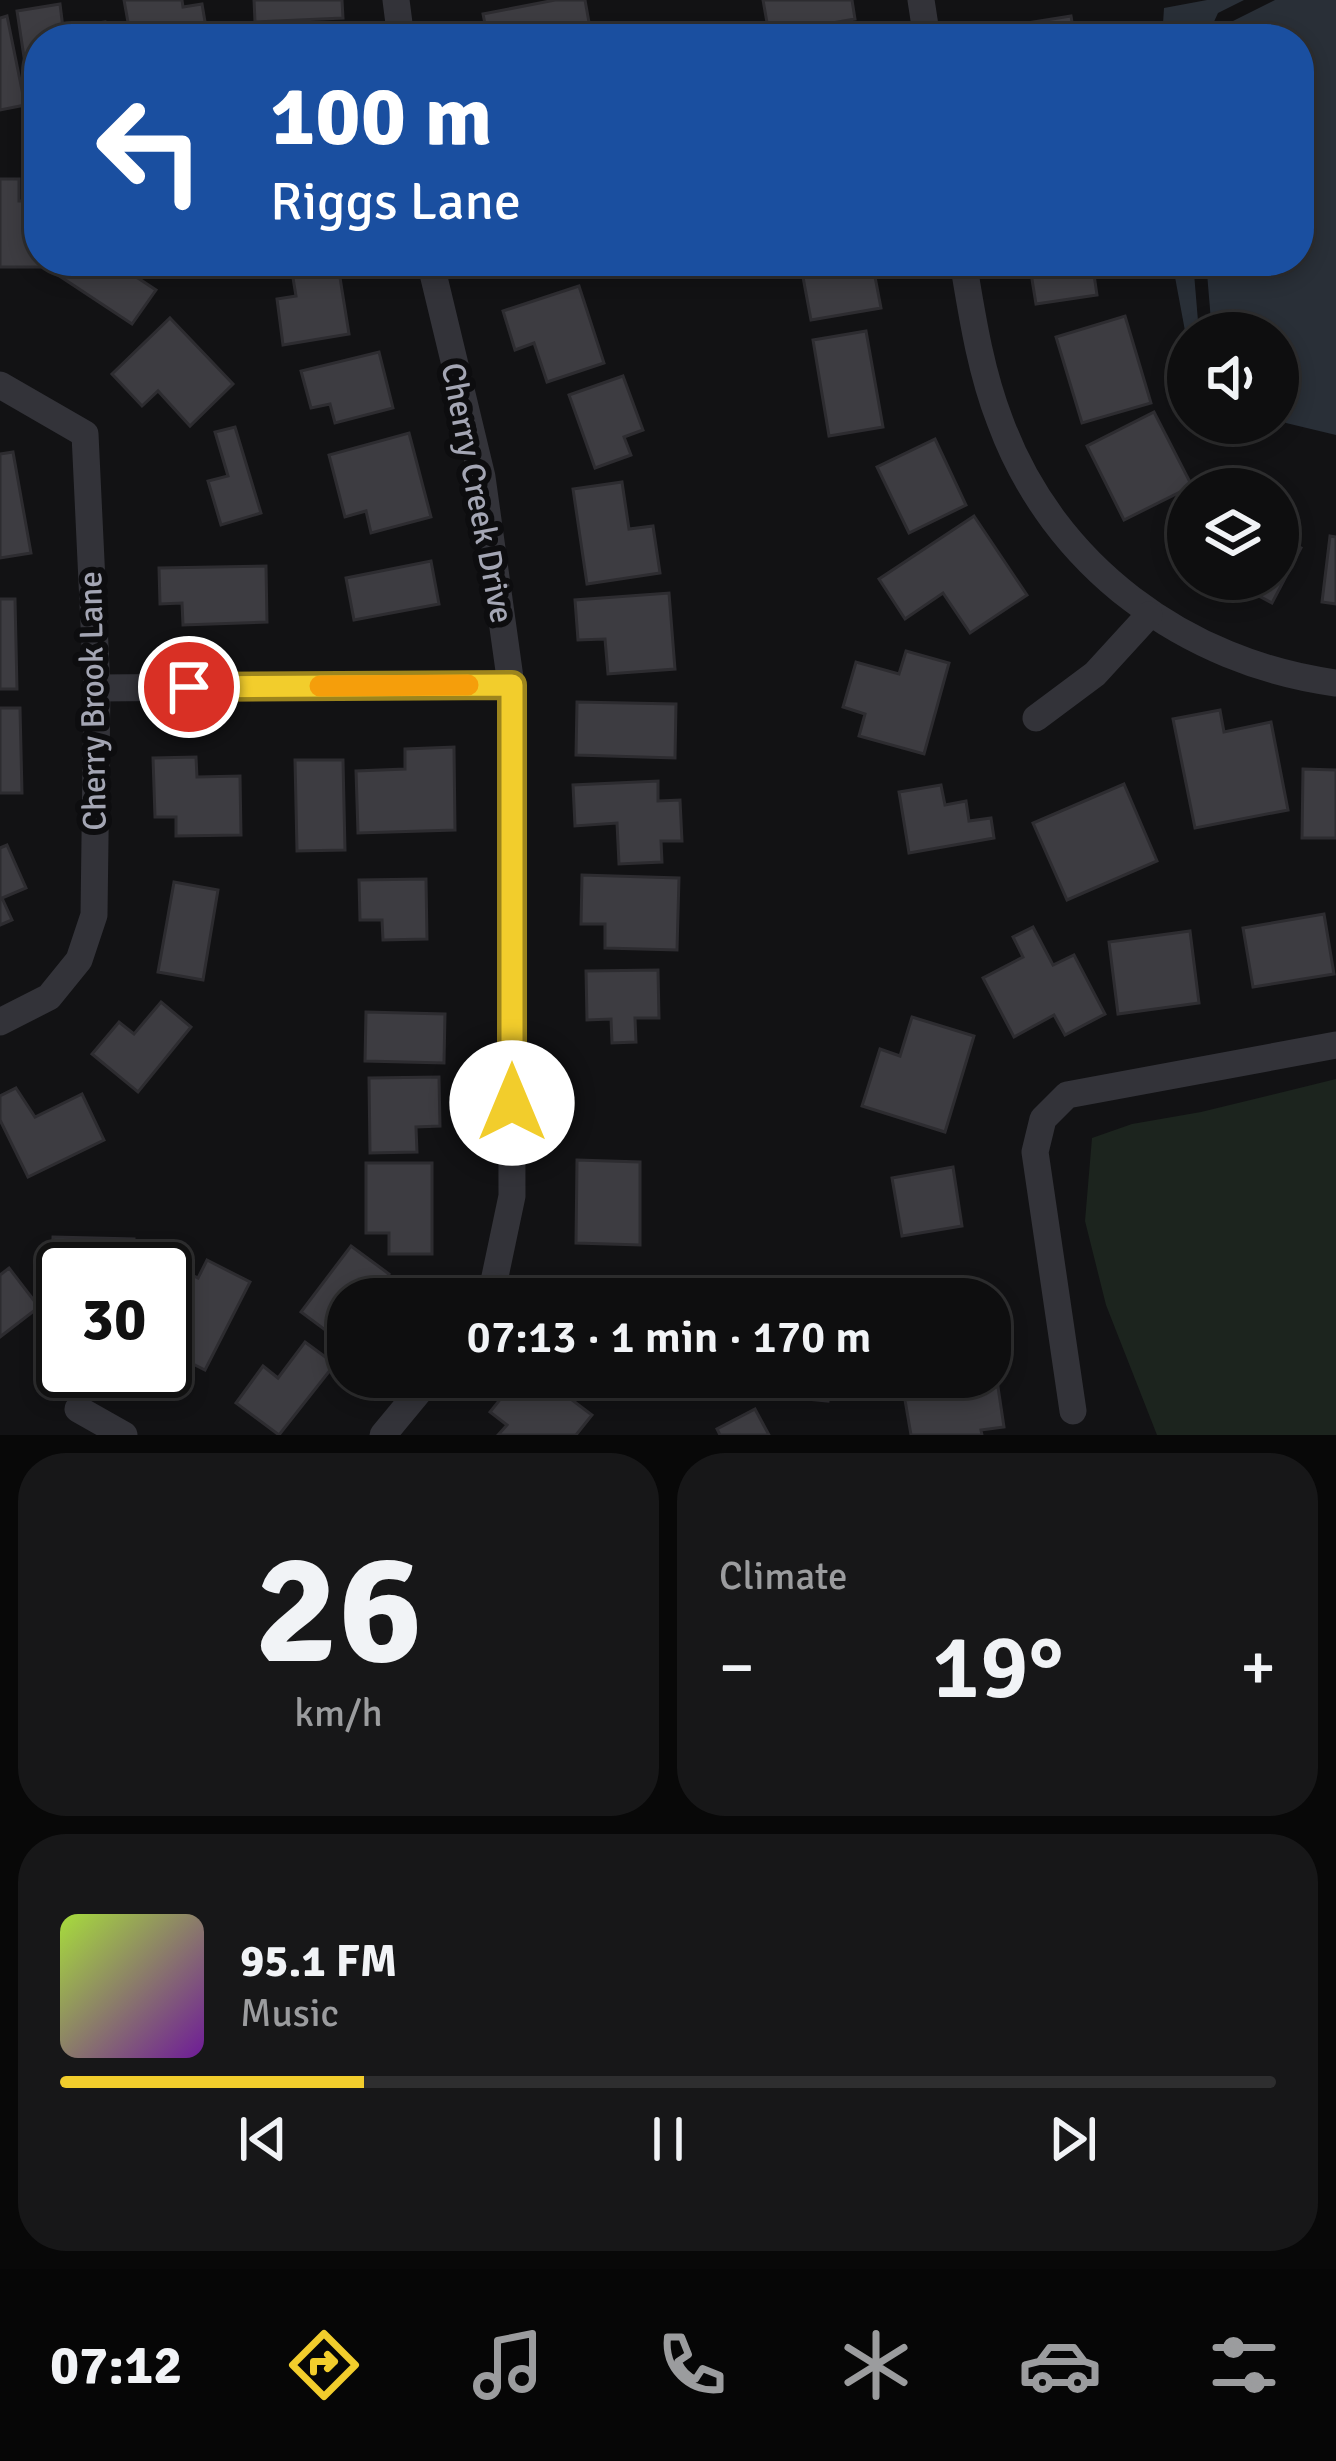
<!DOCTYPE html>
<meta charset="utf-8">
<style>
body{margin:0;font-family:Signika,sans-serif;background:#171718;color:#f1f3f6;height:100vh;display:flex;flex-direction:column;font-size:45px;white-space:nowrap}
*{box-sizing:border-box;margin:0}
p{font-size:39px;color:#9b9c9e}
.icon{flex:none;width:66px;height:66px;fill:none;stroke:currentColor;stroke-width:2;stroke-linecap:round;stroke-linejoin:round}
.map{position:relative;height:1435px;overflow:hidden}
.panel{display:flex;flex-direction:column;gap:18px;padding:18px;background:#080808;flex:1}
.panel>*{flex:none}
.top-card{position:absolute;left:24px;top:24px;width:1290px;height:252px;border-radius:48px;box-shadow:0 6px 18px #0003,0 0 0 3px #2e2e2f;background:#1a4fa0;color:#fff;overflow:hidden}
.buttons{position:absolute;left:1167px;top:312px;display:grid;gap:24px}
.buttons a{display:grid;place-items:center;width:132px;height:132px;border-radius:50%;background:#0e0e0f;box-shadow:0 6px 18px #0003,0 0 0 3px #2e2e2f;font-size:60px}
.speed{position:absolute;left:36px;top:1242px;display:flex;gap:24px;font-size:60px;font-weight:700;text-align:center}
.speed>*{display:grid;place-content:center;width:156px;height:156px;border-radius:50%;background:#0e0e0f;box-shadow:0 6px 18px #0003,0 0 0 3px #2e2e2f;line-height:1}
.speed .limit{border:6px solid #111;border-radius:18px;background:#fff;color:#111}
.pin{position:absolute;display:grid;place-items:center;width:102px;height:102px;color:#fff;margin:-51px;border:6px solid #fff;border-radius:50%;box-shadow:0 3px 12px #0007}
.me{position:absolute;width:132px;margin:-66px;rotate:0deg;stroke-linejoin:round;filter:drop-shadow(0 0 9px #0008)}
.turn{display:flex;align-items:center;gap:42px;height:252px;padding:0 48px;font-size:54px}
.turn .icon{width:156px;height:156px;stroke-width:2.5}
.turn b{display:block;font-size:84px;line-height:102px}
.big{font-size:90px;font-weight:600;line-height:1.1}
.panel .widget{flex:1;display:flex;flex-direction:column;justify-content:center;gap:18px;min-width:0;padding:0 42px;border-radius:48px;background:#171718}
.panel .dial{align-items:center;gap:0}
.dial b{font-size:156px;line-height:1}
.song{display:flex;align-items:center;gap:36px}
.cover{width:144px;height:144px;border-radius:18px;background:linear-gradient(135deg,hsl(80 70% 55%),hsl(280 70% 35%))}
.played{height:12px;border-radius:6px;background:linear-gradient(90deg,#f2cd2c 25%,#2e2e2f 25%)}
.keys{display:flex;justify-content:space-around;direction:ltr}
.heat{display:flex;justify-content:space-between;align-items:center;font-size:66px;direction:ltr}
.panel .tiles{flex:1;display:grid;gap:18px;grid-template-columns:1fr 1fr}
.widget:last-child{grid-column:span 2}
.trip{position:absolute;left:327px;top:1278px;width:684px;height:120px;border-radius:48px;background:#0e0e0f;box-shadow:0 6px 18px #0003,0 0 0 3px #2e2e2f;font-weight:600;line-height:120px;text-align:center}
.menu{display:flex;height:192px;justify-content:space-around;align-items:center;background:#060606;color:#9b9c9e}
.menu .icon{width:84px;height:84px}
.menu .active{color:#f2cd2c}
.menu b{font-size:54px;color:#f1f3f6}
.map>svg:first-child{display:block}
.green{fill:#1c241e}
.water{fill:#292f37}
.building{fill:#3d3c41;stroke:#2d2c30;stroke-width:3}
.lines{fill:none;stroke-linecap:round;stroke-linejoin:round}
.street{stroke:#333339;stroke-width:27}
.route-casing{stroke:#9d851d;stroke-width:30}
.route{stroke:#f2cd2c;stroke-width:21}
.slow{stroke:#f59e0b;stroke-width:21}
.labels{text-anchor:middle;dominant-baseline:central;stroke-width:12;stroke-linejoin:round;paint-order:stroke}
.street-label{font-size:33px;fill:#a4a6b4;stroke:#0d0d0f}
</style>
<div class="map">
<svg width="1336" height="1435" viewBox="0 0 1336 1435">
<rect width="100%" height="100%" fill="#121214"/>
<polygon class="green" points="1336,1079 1336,1435 1157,1435 1106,1305 1085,1221 1092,1138 1132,1124 1201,1112"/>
<g class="water">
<polygon points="1207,0 1244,0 1218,13 1206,39 1162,39 1164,8"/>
<polygon points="1275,0 1336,0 1336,435 1286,423 1278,415 1278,333 1212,333 1206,261 1299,261 1299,39 1220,39 1227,24"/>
<polygon points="1172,261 1193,261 1199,333 1188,333 1188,347"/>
</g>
<g class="building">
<polygon points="124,0 182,0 183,7 202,4 208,39 131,39"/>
<polygon points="254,0 342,0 343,18 255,22"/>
<polygon points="555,0 585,0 592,39 488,39 483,14"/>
<polygon points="763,0 852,0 855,19 769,34"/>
<polygon points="60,4 63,28 105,22 107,39 39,39 39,102 31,103 17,11"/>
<polygon points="7,16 25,105 0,110 0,18"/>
<polygon points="1071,16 1075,39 984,39 983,30"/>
<polygon points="0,179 19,179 19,201 39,201 39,261 43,261 43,267 0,267"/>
<polygon points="68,261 112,261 156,290 132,324 58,275"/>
<polygon points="499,261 576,261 577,263 502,277"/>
<polygon points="800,261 872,261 881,308 811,320"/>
<polygon points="1029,261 1092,261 1097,295 1036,304"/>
<polygon points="338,265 349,334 283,345 277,299 296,296 292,272"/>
<polygon points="579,286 604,363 547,382 534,343 515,350 503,311"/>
<polygon points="1125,316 1151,403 1082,423 1056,337"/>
<polygon points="170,318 233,384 190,426 158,391 142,406 112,374"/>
<polygon points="866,331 883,427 829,436 813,340"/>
<polygon points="379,352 393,408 335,423 330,404 311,408 301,371"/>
<polygon points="623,376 643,430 624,437 631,455 595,468 569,395"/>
<polygon points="1154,412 1192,486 1124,520 1087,446"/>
<polygon points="235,427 261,513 221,525 208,481 228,476 215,432"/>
<polygon points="409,433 431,517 371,533 366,511 345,517 329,455"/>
<polygon points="935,439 966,505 909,533 877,467"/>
<polygon points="13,452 31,553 0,558 0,454"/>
<polygon points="622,482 629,529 653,526 660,573 587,584 573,489"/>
<polygon points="974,516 1027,595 970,633 943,593 905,619 879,579"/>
<polygon points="1278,536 1301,548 1272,603 1227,579 1278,579"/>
<polygon points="1330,536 1336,537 1336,604 1322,602"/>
<polygon points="431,561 439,604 354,620 346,578"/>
<polygon points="266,566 267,622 183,625 182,603 160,604 159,568"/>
<polygon points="669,593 675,669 608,674 605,639 578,640 575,600"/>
<polygon points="0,599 15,599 17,689 0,689"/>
<polygon points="906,651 949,663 924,754 859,736 865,714 843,707 856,662 899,674"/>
<polygon points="577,702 676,704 675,758 576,755"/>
<polygon points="0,708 20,708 22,793 0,793"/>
<polygon points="1220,710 1224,732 1271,722 1288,810 1195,828 1173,719"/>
<polygon points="454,747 455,830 358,833 356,771 405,769 405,749"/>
<polygon points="196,757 197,777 240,776 241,835 176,836 176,817 155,817 153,758"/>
<polygon points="295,760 343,760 345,850 297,851"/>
<polygon points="1303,769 1336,770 1336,838 1302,838"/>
<polygon points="658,781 658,801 680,800 682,841 661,841 662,862 619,864 617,823 575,826 573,785"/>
<polygon points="1124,784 1157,861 1067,900 1033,823"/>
<polygon points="941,785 945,805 966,801 969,821 991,818 994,838 909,853 899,792"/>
<polygon points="7,845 26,888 2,898 12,920 0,925 0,848"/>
<polygon points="582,875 679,878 677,950 605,948 605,924 581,924"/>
<polygon points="426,879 427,939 383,940 382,920 360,920 359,880"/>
<polygon points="174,882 218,890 203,980 158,972"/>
<polygon points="1324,914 1334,974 1253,987 1243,928"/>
<polygon points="1033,927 1053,965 1074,955 1105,1014 1065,1035 1054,1015 1014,1037 983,978 1023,957 1013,937"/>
<polygon points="1190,931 1199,1003 1118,1014 1109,942"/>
<polygon points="658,970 659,1018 635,1018 636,1042 612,1043 611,1019 587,1020 586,971"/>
<polygon points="161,1002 191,1027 138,1092 92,1054 119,1022 134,1034"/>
<polygon points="366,1012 445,1014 444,1063 365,1061"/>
<polygon points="912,1017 974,1036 945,1132 862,1106 880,1049 900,1056"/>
<polygon points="439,1077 440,1126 416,1127 417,1152 370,1153 369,1078"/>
<polygon points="16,1088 35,1117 82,1094 104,1140 28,1177 0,1120 0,1096"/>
<polygon points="577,1160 640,1162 640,1245 576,1243"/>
<polygon points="366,1163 432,1163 432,1254 389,1254 389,1233 366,1233"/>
<polygon points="953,1167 962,1226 902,1236 892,1178"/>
<polygon points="53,1237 134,1239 133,1269 63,1269 63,1298 51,1298"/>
<polygon points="351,1246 389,1274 377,1291 388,1299 348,1299 348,1330 340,1341 301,1312"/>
<polygon points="207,1260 250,1282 205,1370 165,1350 171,1331 165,1328 165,1288 176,1267 198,1278"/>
<polygon points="9,1268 39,1307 0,1337 0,1275"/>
<polygon points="305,1342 335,1364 279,1435 236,1403 263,1366 278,1378"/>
<polygon points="756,1377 830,1377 828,1401 755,1394"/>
<polygon points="543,1378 592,1415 576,1435 498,1435 507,1425 490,1412 515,1381 531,1394"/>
<polygon points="998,1387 1004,1427 981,1430 982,1435 911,1435 905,1400"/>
<polygon points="755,1409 769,1435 720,1435 717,1429"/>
</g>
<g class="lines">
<g class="street">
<polyline points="396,0 401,39"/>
<polyline points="921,0 927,39"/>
<polyline points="430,261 482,477 511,685 512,1196 493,1286 485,1299"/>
<path d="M 963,261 C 972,315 980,369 1000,421 C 1053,566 1186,663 1336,683"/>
<polyline points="0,385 85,434 97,688 94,915 79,960 49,997 0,1022"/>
<polyline points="97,688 511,685"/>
<polyline points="1036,718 1095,674 1149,615"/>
<polyline points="493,1286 526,1299"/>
<polyline points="78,1409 124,1435"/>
<polyline points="1073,1411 1035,1152 1043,1119 1067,1095 1336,1045"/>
<polyline points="383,1435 431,1377"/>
</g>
</g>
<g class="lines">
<g class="route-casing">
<polyline id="route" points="189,687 512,685 512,1103"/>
</g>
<use href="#route" class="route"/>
<polyline class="slow" points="320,686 468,685"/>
</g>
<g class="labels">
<g class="street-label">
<text transform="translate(477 493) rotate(79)">Cherry Creek Drive</text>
<text transform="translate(93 701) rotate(-91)">Cherry Brook Lane</text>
</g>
</g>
</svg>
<div class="buttons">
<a><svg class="icon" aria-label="sound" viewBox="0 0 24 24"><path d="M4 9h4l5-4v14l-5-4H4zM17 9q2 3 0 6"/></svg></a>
<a><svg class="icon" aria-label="layers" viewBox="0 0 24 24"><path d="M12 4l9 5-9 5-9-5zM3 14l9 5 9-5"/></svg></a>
</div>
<div class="speed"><div class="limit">30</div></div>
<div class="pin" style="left:189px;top:687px;background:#d93025"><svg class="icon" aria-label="arrive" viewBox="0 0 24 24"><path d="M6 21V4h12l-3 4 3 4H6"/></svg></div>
<svg class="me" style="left:512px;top:1103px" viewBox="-20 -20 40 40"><circle r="19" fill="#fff"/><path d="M0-13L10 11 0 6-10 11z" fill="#f2cd2c"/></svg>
<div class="trip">07:13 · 1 min · 170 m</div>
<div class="top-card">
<div class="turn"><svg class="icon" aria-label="left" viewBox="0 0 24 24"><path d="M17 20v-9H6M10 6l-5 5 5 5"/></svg><div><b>100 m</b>Riggs Lane</div></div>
</div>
</div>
<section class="panel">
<div class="tiles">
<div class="widget dial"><b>26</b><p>km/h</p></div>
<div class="widget"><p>Climate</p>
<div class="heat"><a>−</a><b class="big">19°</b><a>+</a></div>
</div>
<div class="widget">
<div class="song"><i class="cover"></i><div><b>95.1 FM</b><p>Music</p></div></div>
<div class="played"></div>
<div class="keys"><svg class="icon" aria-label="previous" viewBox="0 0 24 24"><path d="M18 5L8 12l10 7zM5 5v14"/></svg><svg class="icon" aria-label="pause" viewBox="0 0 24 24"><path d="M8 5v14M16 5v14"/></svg><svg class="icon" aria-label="next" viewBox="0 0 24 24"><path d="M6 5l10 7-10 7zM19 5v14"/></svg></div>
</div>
</div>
</section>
<nav class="menu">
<b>07:12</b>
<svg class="icon active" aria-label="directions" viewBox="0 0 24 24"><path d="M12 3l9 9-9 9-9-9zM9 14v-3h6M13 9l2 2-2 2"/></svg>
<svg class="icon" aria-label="music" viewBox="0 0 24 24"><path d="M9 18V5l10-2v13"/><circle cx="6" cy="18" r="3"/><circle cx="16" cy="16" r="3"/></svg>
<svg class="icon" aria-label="phone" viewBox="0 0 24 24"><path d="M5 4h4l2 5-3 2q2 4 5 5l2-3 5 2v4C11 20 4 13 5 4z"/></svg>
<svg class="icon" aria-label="climate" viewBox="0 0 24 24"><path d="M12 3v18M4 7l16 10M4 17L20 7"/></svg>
<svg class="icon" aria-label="car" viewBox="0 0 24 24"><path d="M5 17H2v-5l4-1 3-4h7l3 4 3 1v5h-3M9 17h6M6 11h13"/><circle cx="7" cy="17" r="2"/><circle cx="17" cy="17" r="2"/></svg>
<svg class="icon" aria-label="filters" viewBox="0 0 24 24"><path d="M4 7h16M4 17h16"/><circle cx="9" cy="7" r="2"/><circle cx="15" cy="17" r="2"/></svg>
</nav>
